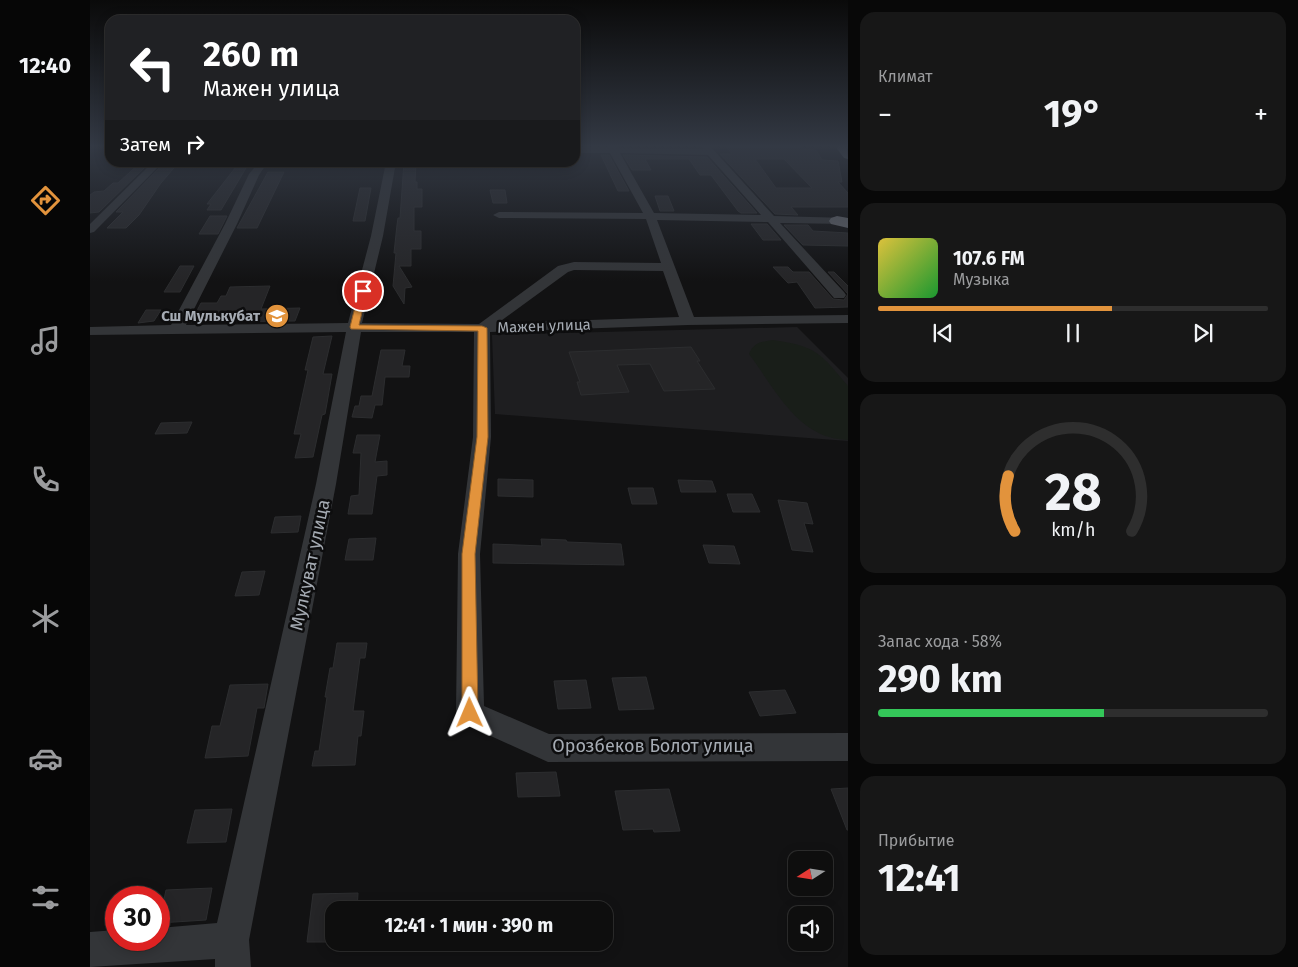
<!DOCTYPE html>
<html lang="ru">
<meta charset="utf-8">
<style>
body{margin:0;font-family:"Fira Sans",sans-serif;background:#171717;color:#f1f3f6;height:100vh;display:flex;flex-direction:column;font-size:19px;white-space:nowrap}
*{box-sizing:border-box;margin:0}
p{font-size:16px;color:#9b9c9e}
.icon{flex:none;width:28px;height:28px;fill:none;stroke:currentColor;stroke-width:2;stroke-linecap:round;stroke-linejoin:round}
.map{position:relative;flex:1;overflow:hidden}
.panel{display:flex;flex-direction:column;gap:12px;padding:12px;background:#080808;width:450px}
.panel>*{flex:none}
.hud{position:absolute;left:15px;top:15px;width:475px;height:152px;border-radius:15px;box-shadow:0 2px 12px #0003,0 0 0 1px #2e2e2e;background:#202124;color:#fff;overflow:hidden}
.needle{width:32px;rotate:258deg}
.buttons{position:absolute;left:698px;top:851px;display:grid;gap:10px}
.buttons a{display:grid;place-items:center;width:45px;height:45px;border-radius:10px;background:#0e0e0e;box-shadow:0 2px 12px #0003,0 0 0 1px #2e2e2e;font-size:25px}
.speed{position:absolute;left:15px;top:886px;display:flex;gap:10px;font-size:25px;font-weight:700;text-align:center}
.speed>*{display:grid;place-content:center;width:65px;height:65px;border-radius:50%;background:#0e0e0e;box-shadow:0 2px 12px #0003,0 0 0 1px #2e2e2e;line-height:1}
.speed .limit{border:8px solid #d22;background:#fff;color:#111}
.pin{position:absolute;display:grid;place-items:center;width:42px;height:42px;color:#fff;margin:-21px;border:2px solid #fff;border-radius:50%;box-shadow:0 1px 5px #0007}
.me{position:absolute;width:55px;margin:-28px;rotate:359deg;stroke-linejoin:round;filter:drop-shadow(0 0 4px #0008)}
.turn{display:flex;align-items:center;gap:18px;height:105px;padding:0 15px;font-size:22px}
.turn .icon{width:65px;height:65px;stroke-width:2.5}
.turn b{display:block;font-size:35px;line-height:42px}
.then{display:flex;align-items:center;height:48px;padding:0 15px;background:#0003;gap:10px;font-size:19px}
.big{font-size:38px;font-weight:700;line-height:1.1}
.panel .tile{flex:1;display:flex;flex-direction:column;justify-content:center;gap:8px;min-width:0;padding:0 18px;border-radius:15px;background:#171717}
.panel .dial{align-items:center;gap:0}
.dial svg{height:130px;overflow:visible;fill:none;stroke:#2e2e2e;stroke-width:7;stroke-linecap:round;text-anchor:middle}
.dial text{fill:#f1f3f6;stroke:none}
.song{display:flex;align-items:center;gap:15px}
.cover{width:60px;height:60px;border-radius:8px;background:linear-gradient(135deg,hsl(50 70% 55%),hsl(130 70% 35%))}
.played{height:5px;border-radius:2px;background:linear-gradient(90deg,#e2933c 60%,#2e2e2e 60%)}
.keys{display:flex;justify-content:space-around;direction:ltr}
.heat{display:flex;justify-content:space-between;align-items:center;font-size:28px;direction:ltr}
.charge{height:8px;border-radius:4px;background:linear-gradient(90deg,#34c759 58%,#2e2e2e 0)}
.trip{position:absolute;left:235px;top:901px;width:288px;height:50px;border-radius:15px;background:#0e0e0e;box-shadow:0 2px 12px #0003,0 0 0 1px #2e2e2e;font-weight:700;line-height:50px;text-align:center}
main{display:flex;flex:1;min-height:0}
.dock{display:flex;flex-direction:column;width:90px;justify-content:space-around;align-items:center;background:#060606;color:#9b9c9e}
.dock .icon{width:35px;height:35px}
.dock .active{color:#e2933c}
.dock b{font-size:22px;color:#f1f3f6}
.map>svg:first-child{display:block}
.built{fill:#1e1e20}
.green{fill:#191e19}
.building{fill:#252527;stroke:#2c2d2f;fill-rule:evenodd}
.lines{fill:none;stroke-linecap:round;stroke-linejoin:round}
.minor{fill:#333538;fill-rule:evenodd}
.highway{fill:#606369;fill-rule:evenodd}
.route{fill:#e2933c;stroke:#936027}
.labels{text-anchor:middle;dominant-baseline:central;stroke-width:5;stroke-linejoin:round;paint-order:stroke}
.far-poi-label{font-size:15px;font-weight:bold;fill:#a5abb3;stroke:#0d0d0e;text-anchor:end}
.far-street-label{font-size:15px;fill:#a5abb3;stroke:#0d0d0e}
.street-label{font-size:18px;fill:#a5abb3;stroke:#0d0d0e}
</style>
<main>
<nav class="dock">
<b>12:40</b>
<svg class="icon active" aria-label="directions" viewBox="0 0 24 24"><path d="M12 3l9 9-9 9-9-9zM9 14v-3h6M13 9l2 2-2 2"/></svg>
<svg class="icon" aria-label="music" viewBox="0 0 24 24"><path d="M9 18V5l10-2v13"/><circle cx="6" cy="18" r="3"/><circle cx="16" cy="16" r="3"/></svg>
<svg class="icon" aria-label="phone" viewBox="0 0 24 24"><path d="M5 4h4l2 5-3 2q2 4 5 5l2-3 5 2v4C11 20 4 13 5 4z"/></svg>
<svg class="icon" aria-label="climate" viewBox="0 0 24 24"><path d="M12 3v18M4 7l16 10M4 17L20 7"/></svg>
<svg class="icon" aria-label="car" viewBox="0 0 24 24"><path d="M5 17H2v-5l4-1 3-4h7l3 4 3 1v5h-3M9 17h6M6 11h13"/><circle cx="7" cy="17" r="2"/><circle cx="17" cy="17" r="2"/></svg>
<svg class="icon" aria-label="filters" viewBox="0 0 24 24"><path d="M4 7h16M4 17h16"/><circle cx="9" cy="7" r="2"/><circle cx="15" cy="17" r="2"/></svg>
</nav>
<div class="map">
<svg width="758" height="967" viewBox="0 0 758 967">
<rect width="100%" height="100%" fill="#121213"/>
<polygon class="built" points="707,327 758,378 758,441 405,414 402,335"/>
<path class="green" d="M 683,340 C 727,346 731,354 758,386 L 758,440 C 752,439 745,439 739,437 C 702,426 681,383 659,354 C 664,342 672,342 683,340 Z"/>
<g class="building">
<path d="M 636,146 L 710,146 L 712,149 L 726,150 L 732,160 L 748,161 L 752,182 L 748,182 L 758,193 L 758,207 L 701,207 L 708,215 L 685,214 L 630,154 L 642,154 ZM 665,159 L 694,159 L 722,188 L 686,188 Z"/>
<polygon points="511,155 519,155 539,191 528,191"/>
<polygon points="533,155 617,157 667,213 651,213 648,211 621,175 610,175 599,159 555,159 561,170 542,170"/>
<polygon points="51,162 60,162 9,212 0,213 0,195 4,192 14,191 23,183 28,183"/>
<polygon points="75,162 89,162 71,183 49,215 36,228 17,228 33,212 26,212"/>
<polygon points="314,162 326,162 325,182 327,182 327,189 332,189 332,207 324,207 324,231 331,231 331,249 321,249 321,266 309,266 322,287 315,288 314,304 303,286 306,253 304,253 307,225 308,218 310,218"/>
<polygon points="149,163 156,168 131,210 117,210 121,204 117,204"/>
<polygon points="178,172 194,172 167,228 147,228"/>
<polygon points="270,188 281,188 275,221 263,221"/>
<polygon points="400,190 415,190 417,203 403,203"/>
<polygon points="565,196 578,196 584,211 570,211"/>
<polygon points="120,216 137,216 128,234 109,234"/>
<polygon points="661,224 677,224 691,240 673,240"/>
<polygon points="694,225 718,225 723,231 758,233 758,246 713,245"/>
<polygon points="90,266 104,266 90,292 74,292"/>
<polygon points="683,267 698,267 703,272 719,272 743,299 754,300 758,294 738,272 744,272 758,286 758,307 725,308 707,282 698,283"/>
<polygon points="180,286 171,309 210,308 205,321 101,322 111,303 127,303 131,296 136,296 140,287"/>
<polygon points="56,310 71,310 64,321 48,323"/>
<polygon points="242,336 233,374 242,374 237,403 235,414 232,415 223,457 205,458 211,434 204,434 218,370 215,370 223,337"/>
<polygon points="601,347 610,361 607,361 625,389 574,391 560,364 527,365 539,392 491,395 487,382 490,382 479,352"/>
<polygon points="291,350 315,350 312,366 320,366 319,377 295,377 292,405 285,405 282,418 262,417 265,406 269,406 271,396 282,396"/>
<polygon points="102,422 97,433 65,434 71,423"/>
<polygon points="267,435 290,435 285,462 297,461 297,475 287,476 282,514 258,514 261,496 269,495 271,453 263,453"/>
<polygon points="408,479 443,480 443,497 408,496"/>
<polygon points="588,480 622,481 626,492 591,492"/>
<polygon points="538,488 563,488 567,504 542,504"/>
<polygon points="637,494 662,494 670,512 643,512"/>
<polygon points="688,500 717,503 723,524 714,523 723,552 702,550"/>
<polygon points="211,516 208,532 181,533 185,517"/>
<polygon points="286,538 283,560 255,560 259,539"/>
<polygon points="451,539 476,540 477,542 531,544 534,565 403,563 403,544 452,546"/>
<polygon points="613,545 644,546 650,564 619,563"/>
<polygon points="175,571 169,595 145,596 152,572"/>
<polygon points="247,643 277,643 275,658 270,658 263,711 274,711 271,736 268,736 265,765 222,766 225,751 229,751 237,697 235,697 240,668 243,668"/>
<polygon points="556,677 564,709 529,710 522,678"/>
<polygon points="496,680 501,708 468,709 464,681"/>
<polygon points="178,684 174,708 167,708 158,756 115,758 122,726 130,726 140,685"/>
<polygon points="695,690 706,713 670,716 659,692"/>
<polygon points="466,772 470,796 428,797 426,773"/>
<polygon points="758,788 758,830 757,830 741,789"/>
<polygon points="579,789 590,831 564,832 563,829 533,830 525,791"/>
<polygon points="142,809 136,842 97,843 105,810"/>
<polygon points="122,888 116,920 69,923 76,890"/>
<polygon points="268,893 267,910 244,910 244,942 217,942 223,894"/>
</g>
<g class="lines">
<g class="minor">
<path d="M 517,146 L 525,146 L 527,148 L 613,149 L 611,146 L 620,146 L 684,216 L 758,218 L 758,224 L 690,223 L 754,292 L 756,295 L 754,298 L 744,298 L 678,222 L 567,220 L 604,317 L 758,315 L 758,323 L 598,325 L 400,332 L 401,437 L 390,554 L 394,706 L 459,734 L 758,733 L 758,761 L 458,762 L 370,722 L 366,713 L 368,554 L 383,437 L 384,332 L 271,332 L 246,484 L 159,940 L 161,967 L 125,967 L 125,959 L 0,967 L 0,932 L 26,930 L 26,940 L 69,940 L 69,928 L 127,923 L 226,484 L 256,332 L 0,335 L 0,327 L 81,325 L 135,224 L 159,174 L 169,162 L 178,162 L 169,175 L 147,224 L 96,325 L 258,323 L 281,236 L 296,162 L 306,162 L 293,236 L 272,323 L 389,324 L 468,266 L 484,262 L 571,263 L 556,219 L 409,218 L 403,215 L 409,212 L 553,213 L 520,153 L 485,153 L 485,147 L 518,148 ZM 530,153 L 618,155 L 671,215 L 564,213 ZM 484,270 L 573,271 L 589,317 L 408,323 L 478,272 Z"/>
<polygon points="63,162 73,162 4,232 0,233 0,224"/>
</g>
<g class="highway">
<polygon points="745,146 757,146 758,159 754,158"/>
<polygon points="747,216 758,218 758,228 741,224 739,221 741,218"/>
</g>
</g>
<linearGradient id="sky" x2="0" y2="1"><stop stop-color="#0a0a0a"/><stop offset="0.52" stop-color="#333944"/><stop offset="1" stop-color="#333944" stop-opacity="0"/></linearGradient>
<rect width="758" height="281" fill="url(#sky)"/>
<polygon class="route" points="273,288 277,291 269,325 392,326 397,328 398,437 385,554 388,713 386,718 380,720 375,718 372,713 372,554 387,437 388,331 261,329 260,327 269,291"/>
<defs>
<g id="school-disc" transform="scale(1.25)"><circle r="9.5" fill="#e2933c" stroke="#0d0d0e"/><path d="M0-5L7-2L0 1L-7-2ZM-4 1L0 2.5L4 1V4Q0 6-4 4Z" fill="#fff"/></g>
</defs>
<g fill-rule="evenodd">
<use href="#school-disc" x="187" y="316"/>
</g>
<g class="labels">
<g class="far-poi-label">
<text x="170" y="316">Сш Мулькубат</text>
</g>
<g class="far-street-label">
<text transform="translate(454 326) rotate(-2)">Мажен улица</text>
</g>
<g class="street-label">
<text transform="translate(220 565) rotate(-78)">Мулкуват улица</text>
<text x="563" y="746">Орозбеков Болот улица</text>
</g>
</g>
</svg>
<div class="buttons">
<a><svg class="needle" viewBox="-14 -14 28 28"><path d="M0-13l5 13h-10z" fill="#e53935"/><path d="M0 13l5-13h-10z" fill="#9b9c9e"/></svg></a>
<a><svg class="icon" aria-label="sound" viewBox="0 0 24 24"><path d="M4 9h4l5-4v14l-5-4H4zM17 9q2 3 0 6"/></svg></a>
</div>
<div class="speed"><div class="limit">30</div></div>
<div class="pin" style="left:273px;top:291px;background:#d93025"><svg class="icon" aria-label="arrive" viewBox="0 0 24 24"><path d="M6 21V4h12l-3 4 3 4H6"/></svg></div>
<svg class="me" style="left:380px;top:713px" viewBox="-20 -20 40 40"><path d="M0-17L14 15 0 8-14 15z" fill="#e2933c" stroke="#fff" stroke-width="4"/></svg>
<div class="trip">12:41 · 1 мин · 390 m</div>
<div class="hud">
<div class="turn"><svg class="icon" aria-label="left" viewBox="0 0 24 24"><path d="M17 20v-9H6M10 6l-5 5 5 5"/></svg><div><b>260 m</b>Мажен улица</div></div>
<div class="then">Затем<svg class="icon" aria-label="right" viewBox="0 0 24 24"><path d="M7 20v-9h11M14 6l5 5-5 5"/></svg></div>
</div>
</div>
<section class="panel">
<div class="tile"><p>Климат</p>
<div class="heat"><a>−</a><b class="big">19°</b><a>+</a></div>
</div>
<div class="tile">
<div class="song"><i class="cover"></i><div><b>107.6 FM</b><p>Музыка</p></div></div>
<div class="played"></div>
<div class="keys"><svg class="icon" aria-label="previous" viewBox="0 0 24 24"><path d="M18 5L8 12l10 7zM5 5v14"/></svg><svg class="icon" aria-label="pause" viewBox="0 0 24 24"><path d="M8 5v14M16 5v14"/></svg><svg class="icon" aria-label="next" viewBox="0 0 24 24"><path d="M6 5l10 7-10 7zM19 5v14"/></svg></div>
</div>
<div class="tile dial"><svg viewBox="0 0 100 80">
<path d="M14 69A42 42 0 1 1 86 69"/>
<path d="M14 69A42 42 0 0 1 10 35" stroke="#e2933c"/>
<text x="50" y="56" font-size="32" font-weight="700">28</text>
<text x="50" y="72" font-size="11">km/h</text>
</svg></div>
<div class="tile"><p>Запас хода · 58%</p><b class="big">290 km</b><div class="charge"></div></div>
<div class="tile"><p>Прибытие</p><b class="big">12:41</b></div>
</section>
</main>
